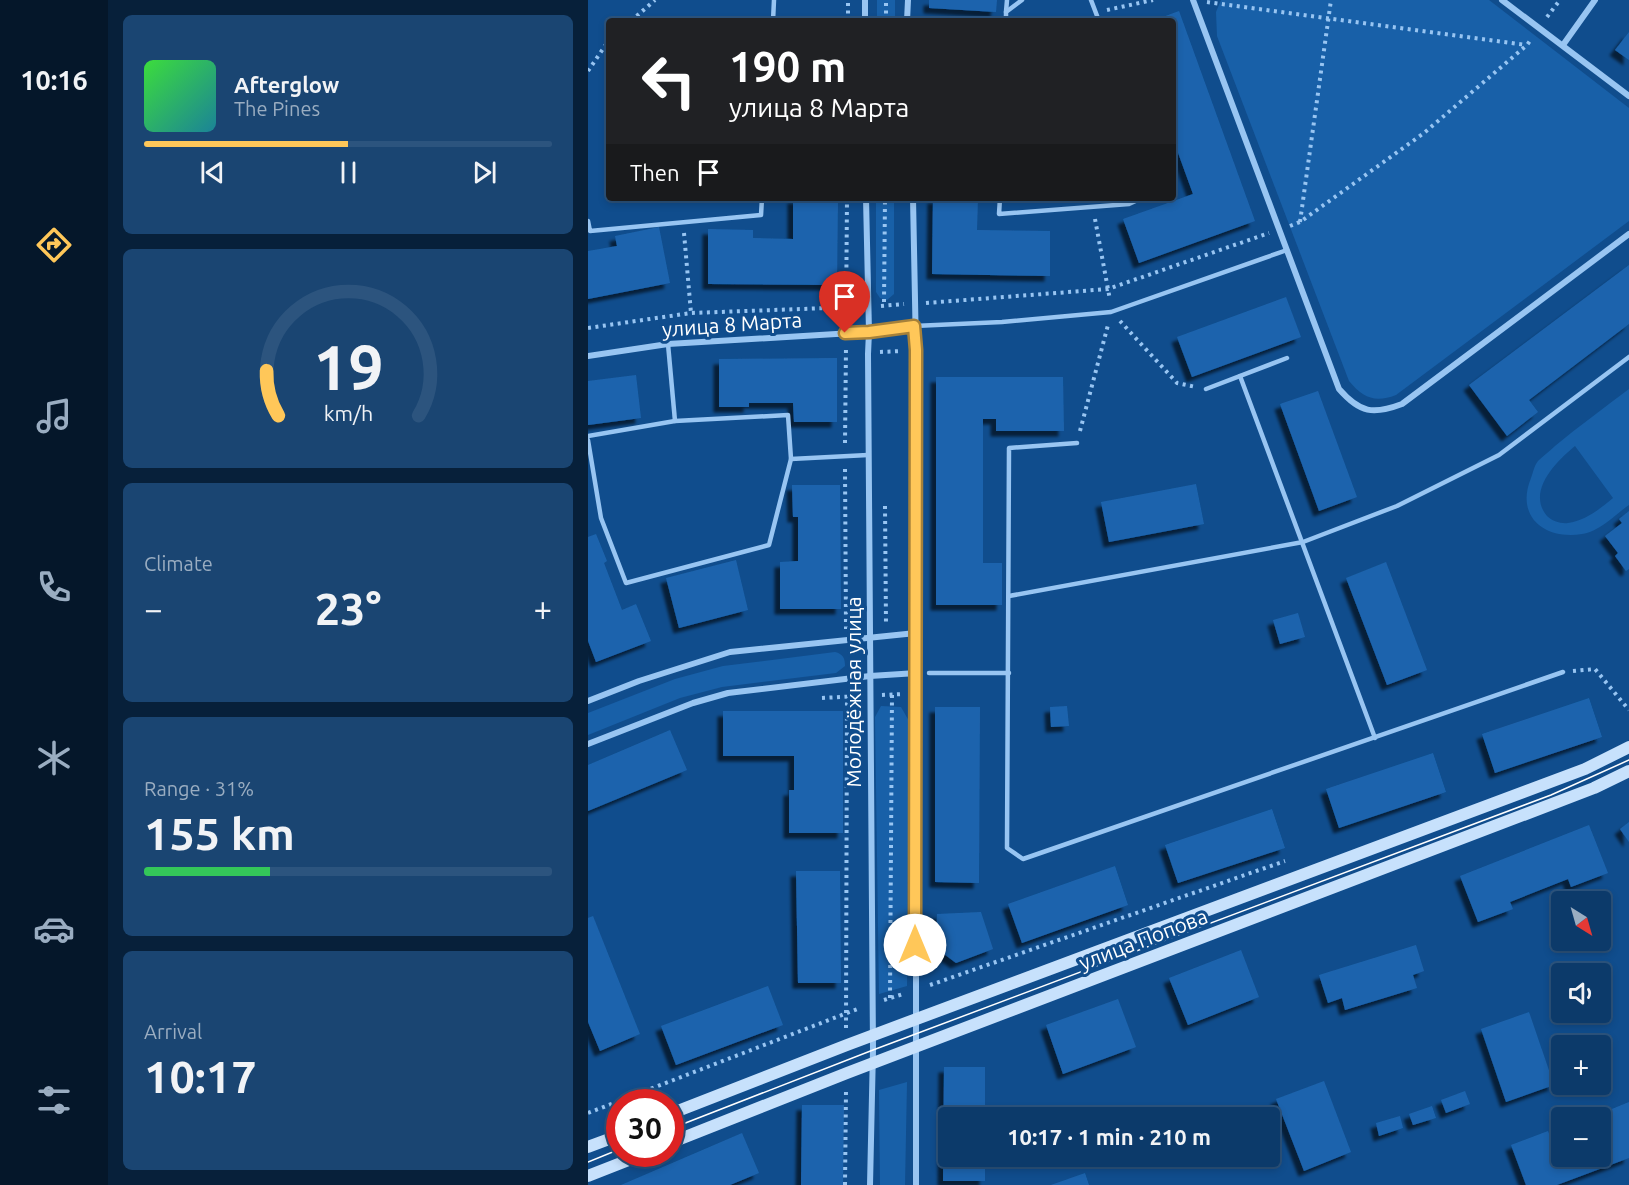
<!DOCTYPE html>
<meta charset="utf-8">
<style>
body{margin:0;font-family:Ubuntu,sans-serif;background:#1a4572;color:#f1f3f6;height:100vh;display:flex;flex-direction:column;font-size:22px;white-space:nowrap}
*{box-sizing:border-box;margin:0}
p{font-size:20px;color:#9aadc1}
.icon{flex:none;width:33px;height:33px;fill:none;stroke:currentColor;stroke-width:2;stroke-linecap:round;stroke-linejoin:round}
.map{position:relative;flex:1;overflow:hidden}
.panel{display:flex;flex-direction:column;gap:15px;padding:15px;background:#07203a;width:480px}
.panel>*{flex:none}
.banner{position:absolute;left:18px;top:18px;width:570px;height:183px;border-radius:6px;box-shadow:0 3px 9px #0003,0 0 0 2px #2c547e;background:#202124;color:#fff;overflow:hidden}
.needle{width:39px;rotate:143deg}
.controls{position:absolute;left:963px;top:891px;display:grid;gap:12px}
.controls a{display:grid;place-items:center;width:60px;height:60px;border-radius:6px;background:#0c3a6a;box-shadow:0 3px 9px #0003,0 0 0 2px #2c547e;font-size:30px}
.speed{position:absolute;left:18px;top:1089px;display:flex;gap:12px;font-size:30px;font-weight:700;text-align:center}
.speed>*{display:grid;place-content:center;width:78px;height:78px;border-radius:50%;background:#0c3a6a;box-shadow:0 3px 9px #0003,0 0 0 2px #2c547e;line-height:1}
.speed .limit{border:9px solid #d22;background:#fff;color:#111}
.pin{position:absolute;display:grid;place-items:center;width:51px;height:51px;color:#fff;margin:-62px -26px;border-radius:50% 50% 50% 0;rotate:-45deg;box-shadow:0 0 6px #0007}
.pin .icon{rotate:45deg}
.me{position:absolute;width:66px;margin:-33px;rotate:0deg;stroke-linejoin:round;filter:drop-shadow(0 0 4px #0008)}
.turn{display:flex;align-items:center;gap:21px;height:126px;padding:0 24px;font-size:27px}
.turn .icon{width:78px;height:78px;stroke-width:2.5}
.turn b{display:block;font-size:42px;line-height:51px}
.then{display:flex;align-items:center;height:57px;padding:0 24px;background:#0003;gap:12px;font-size:22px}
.big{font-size:45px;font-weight:700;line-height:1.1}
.panel .card{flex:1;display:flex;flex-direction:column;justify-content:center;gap:9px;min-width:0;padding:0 21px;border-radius:9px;background:#1a4572}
.panel .dial{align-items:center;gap:0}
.dial svg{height:156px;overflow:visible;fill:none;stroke:#2c547e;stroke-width:7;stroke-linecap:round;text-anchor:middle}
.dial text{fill:#f1f3f6;stroke:none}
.song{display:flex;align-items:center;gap:18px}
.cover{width:72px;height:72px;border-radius:9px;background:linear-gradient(135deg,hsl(120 70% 55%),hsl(190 70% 35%))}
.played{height:6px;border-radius:3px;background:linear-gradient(90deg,#ffc759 50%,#2c547e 50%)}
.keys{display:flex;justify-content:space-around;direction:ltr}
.heat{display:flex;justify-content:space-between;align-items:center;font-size:33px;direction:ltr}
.charge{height:9px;border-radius:4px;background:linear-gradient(90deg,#34c759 31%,#2c547e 0)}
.trip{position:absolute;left:350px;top:1107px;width:342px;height:60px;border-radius:6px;background:#0c3a6a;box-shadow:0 3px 9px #0003,0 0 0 2px #2c547e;font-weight:700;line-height:60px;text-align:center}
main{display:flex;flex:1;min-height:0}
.dock{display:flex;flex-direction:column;width:108px;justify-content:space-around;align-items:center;background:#05172a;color:#9aadc1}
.dock .icon{width:42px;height:42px}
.dock .active{color:#ffc759}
.dock b{font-size:27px;color:#f1f3f6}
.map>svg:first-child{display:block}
.green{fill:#1860a8;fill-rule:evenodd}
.building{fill:#1d64ad;filter:url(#shadow)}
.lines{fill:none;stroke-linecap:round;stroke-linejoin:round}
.path{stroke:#98c5f2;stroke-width:4;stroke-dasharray:3 4.5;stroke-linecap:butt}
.lane{stroke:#98c5f2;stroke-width:4.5}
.street{stroke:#98c5f2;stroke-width:6}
.secondary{stroke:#c7e1fc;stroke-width:12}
.tram{stroke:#fff;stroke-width:1.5}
.route-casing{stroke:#a6813a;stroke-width:15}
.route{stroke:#ffc759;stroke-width:10}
.labels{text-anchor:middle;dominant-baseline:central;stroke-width:6;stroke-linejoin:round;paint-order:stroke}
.street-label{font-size:21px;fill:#fff;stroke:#104d8d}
</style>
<main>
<nav class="dock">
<b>10:16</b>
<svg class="icon active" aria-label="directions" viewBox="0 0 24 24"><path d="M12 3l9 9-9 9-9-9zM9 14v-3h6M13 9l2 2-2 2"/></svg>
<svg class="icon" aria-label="music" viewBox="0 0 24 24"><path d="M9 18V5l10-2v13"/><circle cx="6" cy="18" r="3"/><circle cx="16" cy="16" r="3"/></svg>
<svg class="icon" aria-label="phone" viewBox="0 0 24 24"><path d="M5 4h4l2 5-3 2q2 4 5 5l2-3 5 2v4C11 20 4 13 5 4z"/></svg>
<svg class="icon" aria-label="climate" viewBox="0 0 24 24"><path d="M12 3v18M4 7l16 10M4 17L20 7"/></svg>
<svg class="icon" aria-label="car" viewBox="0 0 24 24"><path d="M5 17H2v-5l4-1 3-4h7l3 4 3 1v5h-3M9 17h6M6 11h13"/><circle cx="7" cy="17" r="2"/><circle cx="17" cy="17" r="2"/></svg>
<svg class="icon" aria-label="filters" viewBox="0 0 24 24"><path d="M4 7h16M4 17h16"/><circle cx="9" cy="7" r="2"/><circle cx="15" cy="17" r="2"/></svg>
</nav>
<section class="panel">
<div class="card">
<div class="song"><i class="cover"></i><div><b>Afterglow</b><p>The Pines</p></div></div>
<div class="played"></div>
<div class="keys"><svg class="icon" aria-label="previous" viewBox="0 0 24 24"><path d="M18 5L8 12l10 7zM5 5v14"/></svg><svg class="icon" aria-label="pause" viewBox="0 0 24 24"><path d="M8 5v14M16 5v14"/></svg><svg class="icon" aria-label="next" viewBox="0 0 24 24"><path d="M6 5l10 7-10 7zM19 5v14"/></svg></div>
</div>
<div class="card dial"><svg viewBox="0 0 100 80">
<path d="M14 69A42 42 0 1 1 86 69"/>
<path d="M14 69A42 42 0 0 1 8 46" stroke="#ffc759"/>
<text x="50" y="56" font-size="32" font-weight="700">19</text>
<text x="50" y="72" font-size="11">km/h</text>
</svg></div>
<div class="card"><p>Climate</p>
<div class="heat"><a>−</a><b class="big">23°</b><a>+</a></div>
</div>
<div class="card"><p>Range · 31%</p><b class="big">155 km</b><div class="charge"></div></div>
<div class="card"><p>Arrival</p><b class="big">10:17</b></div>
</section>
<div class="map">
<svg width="1041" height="1185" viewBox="0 0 1041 1185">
<defs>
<filter id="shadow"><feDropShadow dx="-5.5" dy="5.5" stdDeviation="1.5" flood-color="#0009"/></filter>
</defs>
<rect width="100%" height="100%" fill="#104d8d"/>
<g class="green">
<rect x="289" y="0" width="18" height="21"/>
<path d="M 633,0 L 901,0 L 1041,108 L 1041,221 L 808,395 C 787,403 775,398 761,381 L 629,36 L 628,12 Z"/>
<polygon points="288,198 306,198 306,294 299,300 292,298 288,292"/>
<path d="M 1041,389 L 1041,505 C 1028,514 1011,532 994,534 C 957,540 927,517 943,478 C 945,473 946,466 950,461 C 955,456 962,451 967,446 C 991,426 1016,408 1041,389 ZM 987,446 L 1025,498 C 1013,508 997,521 980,523 C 973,524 964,521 959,516 C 938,491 969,461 987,446 Z"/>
<path d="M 247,652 C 255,654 257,658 257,666 L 248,673 L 134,687 L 92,698 L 0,735 L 0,713 L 87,679 L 135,666 Z"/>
<polygon points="293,706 313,707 321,721 319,986 291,994 287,717"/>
<polygon points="319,1082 317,1185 292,1185 291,1090"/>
</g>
<g class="building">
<polygon points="341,0 409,0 408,12 341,8"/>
<polygon points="591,11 667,221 551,263 535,219 605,194 585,139 585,21 564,21"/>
<polygon points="1041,32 1041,60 1027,50"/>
<polygon points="205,198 250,198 249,285 120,284 120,229 165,230 165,238 205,239"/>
<polygon points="345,198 390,198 389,230 462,231 462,276 344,274"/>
<polygon points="71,227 82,283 0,299 0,251 29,246 27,236"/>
<polygon points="1041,265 1041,324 941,400 950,412 919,436 881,385"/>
<polygon points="698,297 713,337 604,377 589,337"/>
<polygon points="249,358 249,422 206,422 205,403 161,403 161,407 131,407 131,359"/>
<polygon points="48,375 53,418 0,425 0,381"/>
<polygon points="348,377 475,377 476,431 408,431 408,419 395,419 395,563 414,563 414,605 348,605"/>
<polygon points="730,391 769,497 731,511 692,404"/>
<polygon points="608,484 616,524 521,542 513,502"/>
<polygon points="204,485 252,485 253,609 192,609 192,562 210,561 210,517 205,517"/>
<polygon points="1041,511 1041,569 1038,571 1027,556 1030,553 1017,536 1034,523 1031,519"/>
<polygon points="8,534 19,561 16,563 34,610 48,604 63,641 8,662 0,641 0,537"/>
<polygon points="148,560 160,610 91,628 78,578"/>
<polygon points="798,562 839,670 799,685 758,578"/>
<polygon points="710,613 717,637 692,644 685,620"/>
<polygon points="1001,698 1014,737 907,773 894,734"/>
<polygon points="479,706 481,726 463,727 462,707"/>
<polygon points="347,707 392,707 391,883 347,882"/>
<polygon points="135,711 255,711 255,833 201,833 201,790 206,790 206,756 135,756"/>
<polygon points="82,730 99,770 0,811 0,765"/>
<polygon points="845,753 858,792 751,828 738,789"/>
<polygon points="684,809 697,848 590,883 577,845"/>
<polygon points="1041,822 1041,842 1032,829"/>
<polygon points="1001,825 1020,873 983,887 980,879 922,902 925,909 890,922 872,876"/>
<polygon points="527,866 540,905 434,943 420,904"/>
<polygon points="208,871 252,871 253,983 210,983"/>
<polygon points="393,912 405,949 368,963 348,948 349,914"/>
<polygon points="5,916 52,1034 12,1051 0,1022 0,918"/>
<polygon points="828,945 836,971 825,975 829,988 757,1010 754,998 740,1003 731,975"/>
<polygon points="653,950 671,997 600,1025 581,978"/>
<polygon points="180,986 195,1025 88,1065 73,1026"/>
<polygon points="530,999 548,1047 475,1074 458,1025"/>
<polygon points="941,1012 966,1085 918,1102 893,1029"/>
<polygon points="356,1067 397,1067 397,1118 360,1118 360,1156 397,1156 397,1181 355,1181"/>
<polygon points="736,1081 763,1152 716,1171 688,1099"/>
<polygon points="877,1091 882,1104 858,1113 853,1100"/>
<polygon points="1041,1102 1041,1158 969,1185 938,1185 923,1145 960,1131 964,1142 974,1138 974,1156 1012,1156 1012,1124 1022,1120 1019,1111"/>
<polygon points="214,1105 256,1105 255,1185 213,1185"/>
<polygon points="844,1106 848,1118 825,1125 821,1114"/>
<polygon points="812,1116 815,1128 791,1136 788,1123"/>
<polygon points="154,1133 171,1173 142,1185 33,1185"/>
<polygon points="497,1173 501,1185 463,1185"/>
</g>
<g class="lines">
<g class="path">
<polyline points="619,2 938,45"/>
<polyline points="519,10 565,0"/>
<polyline points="959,17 972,0"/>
<polyline points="43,21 67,0"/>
<polyline points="260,21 260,0"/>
<polyline points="298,21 298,0"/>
<polyline points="0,71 21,40"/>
<polyline points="507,219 522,300"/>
<polyline points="712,222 743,0"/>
<polyline points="702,226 712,222 836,133 939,45 944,38"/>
<polyline points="96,233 103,313"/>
<polyline points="296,302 297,198"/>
<polyline points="338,303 520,289 681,233"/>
<polyline points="293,306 316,304"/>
<polyline points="258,320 259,198"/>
<polyline points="532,321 589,383 608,387"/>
<polyline points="0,328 103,313 268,307"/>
<polyline points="292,352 314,351"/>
<polyline points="492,431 520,325"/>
<polyline points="257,443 258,346"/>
<polyline points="257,469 258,629"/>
<polyline points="297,506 298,624"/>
<polyline points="985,671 1007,669 1041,710"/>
<polyline points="294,695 316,694"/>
<polyline points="234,698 271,696"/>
<polyline points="342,985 697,861"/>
<polyline points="302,998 304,695"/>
<polyline points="296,1000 315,994"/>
<polyline points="258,1028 259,691"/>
<polyline points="0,1113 272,1008"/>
<polyline points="257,1185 258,1090"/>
</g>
<g class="lane">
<polyline points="503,0 511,21"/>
<polyline points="418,12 419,0"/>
<polyline points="185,21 186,0"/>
<polyline points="418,21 418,12 434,0"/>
<polyline points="412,198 411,214 541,204 554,198"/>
<polyline points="0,221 2,231 173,215 174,198"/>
<polyline points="326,326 414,322 523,312 699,250"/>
<polyline points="80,344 87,421"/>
<polyline points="652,376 787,738"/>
<polyline points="618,389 699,358"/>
<polyline points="0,436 87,421 200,415 203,459 181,545 38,583 13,518 0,440"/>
<polyline points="489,443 421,448 419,848 435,859 975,672"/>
<polyline points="203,459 280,455"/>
<polyline points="421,596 715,542 809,506 911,455 1041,357"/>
<polyline points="341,673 421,673"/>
</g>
<g class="street">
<polyline points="277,0 277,21"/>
<path d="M 605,0 L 751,389 C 772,413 785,415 814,404 L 1041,234"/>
<polyline points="914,0 1041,96"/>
<polyline points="319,21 320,0"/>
<polyline points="975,45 1007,0"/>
<polyline points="278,198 281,332 280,354 285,1050 282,1185"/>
<polyline points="325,198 328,350 328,1185"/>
<polyline points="0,356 80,344 281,332 326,326"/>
<polyline points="0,701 51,681 142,652 328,633"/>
<polyline points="0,744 105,703 140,693 282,676 329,673"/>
</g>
<g class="secondary">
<polyline points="82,1114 259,1045 997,769 1041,747"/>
<polyline points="82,1143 259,1073 1006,788 1041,771"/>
<polyline points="0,1147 32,1135"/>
<polyline points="0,1176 56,1154"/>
</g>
<g class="tram">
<polyline points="82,1129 285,1050 963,795 1041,760"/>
<polyline points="0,1162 32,1149"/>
</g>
</g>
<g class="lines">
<g class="route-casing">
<polyline id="route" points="257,333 281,332 326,326 328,350 327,945"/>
</g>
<use href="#route" class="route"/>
</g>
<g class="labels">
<g class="street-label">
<text transform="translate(144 324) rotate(-4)">улица 8 Марта</text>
<text transform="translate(265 692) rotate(-90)">Молодёжная улица</text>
<text transform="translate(555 939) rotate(-21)">улица Попова</text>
</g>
</g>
</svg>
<div class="controls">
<a><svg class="needle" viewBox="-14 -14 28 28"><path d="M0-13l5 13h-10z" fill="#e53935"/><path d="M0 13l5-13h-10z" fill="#9aadc1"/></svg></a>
<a><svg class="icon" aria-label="sound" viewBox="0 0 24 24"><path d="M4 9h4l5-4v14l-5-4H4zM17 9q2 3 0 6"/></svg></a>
<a>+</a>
<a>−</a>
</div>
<div class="speed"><div class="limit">30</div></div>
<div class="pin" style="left:257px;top:333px;background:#d93025"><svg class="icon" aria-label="arrive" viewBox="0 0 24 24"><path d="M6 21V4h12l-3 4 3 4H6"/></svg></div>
<svg class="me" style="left:327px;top:945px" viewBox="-20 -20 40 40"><circle r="19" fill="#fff"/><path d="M0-13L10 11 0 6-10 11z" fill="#ffc759"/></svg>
<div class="trip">10:17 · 1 min · 210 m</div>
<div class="banner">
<div class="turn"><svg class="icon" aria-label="left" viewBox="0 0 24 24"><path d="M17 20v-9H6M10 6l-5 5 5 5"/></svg><div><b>190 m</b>улица 8 Марта</div></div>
<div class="then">Then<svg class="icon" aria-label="arrive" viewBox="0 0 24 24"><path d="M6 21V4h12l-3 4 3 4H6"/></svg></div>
</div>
</div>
</main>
